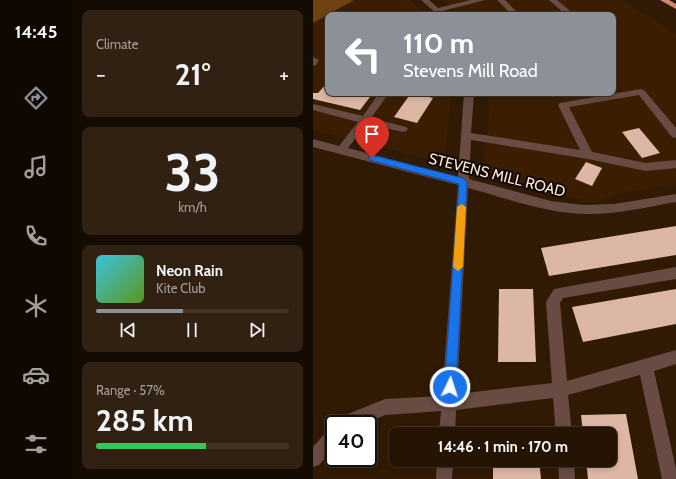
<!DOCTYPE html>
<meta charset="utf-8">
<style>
body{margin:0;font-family:Cabin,sans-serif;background:#312112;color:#f1f3f6;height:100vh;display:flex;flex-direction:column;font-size:15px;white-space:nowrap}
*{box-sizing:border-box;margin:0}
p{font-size:13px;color:#a39e9a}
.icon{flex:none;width:22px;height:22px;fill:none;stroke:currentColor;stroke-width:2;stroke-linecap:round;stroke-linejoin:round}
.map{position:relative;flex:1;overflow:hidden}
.drawer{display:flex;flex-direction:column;gap:10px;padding:10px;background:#140b02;width:241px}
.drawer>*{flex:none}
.guide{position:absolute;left:12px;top:12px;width:291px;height:84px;border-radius:8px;box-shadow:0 2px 6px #0003,0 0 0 1px #423325;background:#8c9099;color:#fff;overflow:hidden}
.speed{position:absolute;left:12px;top:415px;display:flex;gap:8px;font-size:20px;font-weight:700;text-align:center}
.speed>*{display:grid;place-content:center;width:52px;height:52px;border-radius:50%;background:#251403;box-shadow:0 2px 6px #0003,0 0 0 1px #423325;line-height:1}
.speed .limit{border:2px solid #111;border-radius:6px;background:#fff;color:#111}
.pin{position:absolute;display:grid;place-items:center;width:34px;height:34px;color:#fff;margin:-41px -17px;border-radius:50% 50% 50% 0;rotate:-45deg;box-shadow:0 0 4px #0007}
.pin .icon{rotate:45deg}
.me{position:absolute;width:44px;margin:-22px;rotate:4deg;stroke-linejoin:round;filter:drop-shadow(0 0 3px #0008)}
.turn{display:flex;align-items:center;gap:14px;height:84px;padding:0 12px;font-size:18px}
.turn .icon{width:52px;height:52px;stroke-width:2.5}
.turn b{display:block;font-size:28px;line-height:34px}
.big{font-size:30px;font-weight:700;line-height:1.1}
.drawer .widget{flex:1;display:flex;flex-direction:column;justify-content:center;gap:6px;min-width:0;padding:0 14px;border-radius:8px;background:#312112}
.drawer .dial{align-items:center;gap:0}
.dial b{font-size:52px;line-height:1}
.song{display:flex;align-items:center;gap:12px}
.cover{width:48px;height:48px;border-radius:6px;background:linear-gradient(135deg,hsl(190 70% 55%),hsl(90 70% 35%))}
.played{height:4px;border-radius:2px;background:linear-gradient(90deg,#8c9099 45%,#423325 45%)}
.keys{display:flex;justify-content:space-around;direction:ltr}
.heat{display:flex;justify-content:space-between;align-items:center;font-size:22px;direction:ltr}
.charge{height:6px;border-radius:3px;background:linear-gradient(90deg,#34c759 57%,#423325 0)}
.trip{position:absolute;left:76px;top:427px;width:228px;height:40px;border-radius:8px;background:#251403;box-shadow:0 2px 6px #0003,0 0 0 1px #423325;font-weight:700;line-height:40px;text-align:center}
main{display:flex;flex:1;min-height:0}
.menu{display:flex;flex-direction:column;width:72px;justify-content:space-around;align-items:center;background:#0f0801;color:#a39e9a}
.menu .icon{width:28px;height:28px}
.menu .current{color:#8c9099}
.menu b{font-size:18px;color:#f1f3f6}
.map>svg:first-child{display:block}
.built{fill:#3b1e02}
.forest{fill:#714211}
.building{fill:#ddb7a6}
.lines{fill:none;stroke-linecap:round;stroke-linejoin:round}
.minor{fill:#684c44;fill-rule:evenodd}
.highway{fill:#cc8873;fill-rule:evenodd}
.route{fill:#1a73e8;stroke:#114b97}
.slow{fill:#f59e0b}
.labels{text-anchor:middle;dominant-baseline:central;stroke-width:4;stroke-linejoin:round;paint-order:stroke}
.street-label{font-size:15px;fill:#f9e8db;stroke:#110702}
</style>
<main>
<nav class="menu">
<b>14:45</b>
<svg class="icon current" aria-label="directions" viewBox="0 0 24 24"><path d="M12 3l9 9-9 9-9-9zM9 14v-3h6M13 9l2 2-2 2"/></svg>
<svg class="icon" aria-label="music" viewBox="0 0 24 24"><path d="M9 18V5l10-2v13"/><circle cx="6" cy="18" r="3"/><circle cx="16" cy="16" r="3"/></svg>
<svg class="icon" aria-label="phone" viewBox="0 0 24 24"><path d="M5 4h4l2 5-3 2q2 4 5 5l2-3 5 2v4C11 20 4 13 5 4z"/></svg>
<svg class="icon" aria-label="climate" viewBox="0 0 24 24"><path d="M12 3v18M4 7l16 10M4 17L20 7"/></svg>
<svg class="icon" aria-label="car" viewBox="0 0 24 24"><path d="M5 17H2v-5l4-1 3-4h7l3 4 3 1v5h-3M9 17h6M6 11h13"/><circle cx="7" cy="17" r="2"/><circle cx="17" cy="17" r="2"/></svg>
<svg class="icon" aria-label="filters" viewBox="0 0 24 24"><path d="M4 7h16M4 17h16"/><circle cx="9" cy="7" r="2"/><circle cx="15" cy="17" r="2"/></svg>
</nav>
<section class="drawer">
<div class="widget"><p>Climate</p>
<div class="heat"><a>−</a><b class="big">21°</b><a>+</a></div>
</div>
<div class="widget dial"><b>33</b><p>km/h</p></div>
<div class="widget">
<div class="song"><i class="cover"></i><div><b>Neon Rain</b><p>Kite Club</p></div></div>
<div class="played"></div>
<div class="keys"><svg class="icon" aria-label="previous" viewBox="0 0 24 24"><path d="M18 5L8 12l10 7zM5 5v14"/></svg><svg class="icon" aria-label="pause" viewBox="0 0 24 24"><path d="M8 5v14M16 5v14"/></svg><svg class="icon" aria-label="next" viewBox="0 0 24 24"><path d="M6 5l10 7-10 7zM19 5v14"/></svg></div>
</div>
<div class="widget"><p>Range · 57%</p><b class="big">285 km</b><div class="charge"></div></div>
</section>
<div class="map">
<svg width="363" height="479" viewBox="0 0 363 479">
<rect width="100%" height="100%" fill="#311a04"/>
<g class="built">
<polygon points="41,0 97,0 113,15 15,15 15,93 138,93 132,153 117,160 0,130 0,23"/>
<polygon points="131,0 309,0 363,34 363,185 311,192 281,203 183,178 170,165 176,115 174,93 300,93 300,15 145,15"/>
</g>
<polygon class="forest" points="0,0 41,0 0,23"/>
<g class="building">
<polygon points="15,82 15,93 60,93 47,110 0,99 0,93 5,93"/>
<polygon points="98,93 120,98 104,123 81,117"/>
<polygon points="326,128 347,153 329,158 309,132"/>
<polygon points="273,162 289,168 279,186 262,179"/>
<polygon points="363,226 363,255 236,276 228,248"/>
<polygon points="186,289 220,289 223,362 185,362"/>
<polygon points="363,289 363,324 270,342 259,307"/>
<polygon points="313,414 325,479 275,479 273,460 297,460 297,434 270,434 268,415"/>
<polygon points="180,460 226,460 228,479 180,479"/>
</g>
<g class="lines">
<g class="minor">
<polygon points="108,0 116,0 125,8 158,0 172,0 129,11 133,15 125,15"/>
<polygon points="184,0 192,0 207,15 199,15"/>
<polygon points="236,0 244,0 262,15 253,15"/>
<polygon points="300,46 304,48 303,51 300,51"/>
<polygon points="0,57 6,60 3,65 0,66"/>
<path d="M 328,89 L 331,90 L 363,128 L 363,138 L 359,137 L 326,95 L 256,107 L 279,152 L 333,163 L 363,160 L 363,168 L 333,171 L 275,159 L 158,140 L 156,179 L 238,201 L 271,205 L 301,204 L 363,194 L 363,202 C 333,207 303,215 272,214 C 233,213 193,198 155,188 L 144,394 L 239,383 L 233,302 L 241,289 L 363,267 L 363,279 L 250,298 L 247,303 L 254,381 L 363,350 L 363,364 L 341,371 L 363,469 L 363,479 L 349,479 L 327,375 L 255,395 L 259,434 L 243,434 L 240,398 L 143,410 L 142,434 L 126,434 L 128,411 L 72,415 L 50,424 L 23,424 L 25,418 L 72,399 L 129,396 L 145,185 L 0,147 L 0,139 L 26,146 L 45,122 L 0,110 L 0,104 L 50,116 L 66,93 L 76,93 L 58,118 L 93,127 L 95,129 L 93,131 L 90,132 L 54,124 L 35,148 L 145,177 L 151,93 L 161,93 L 158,133 L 267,150 L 245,105 L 247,103 Z"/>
<polygon points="21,428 21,448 6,465 0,467 0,447 15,430"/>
<polygon points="124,460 140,460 139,479 123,479"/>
<polygon points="245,460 261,460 262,479 246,479"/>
</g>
<polygon class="highway" points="347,0 356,0 363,4 363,9"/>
</g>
<polygon class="route" points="59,155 150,178 154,182 143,387 141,391 137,393 133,391 131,387 146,184 56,160 56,156"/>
<polygon class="slow" points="149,204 153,207 150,267 145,271 140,267 144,207"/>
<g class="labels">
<g class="street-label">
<text transform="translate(184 175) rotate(14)">STEVENS MILL ROAD</text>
</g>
</g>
</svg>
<div class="speed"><div class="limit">40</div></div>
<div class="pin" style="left:59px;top:158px;background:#d93025"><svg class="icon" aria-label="arrive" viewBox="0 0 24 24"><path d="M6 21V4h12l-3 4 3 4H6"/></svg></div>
<svg class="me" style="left:137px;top:387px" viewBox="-20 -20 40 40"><circle r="17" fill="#1a73e8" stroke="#fff" stroke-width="3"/><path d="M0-11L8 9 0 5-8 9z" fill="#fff"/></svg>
<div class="trip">14:46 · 1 min · 170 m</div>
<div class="guide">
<div class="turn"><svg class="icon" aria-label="left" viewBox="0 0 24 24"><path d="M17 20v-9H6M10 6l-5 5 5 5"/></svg><div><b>110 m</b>Stevens Mill Road</div></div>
</div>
</div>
</main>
